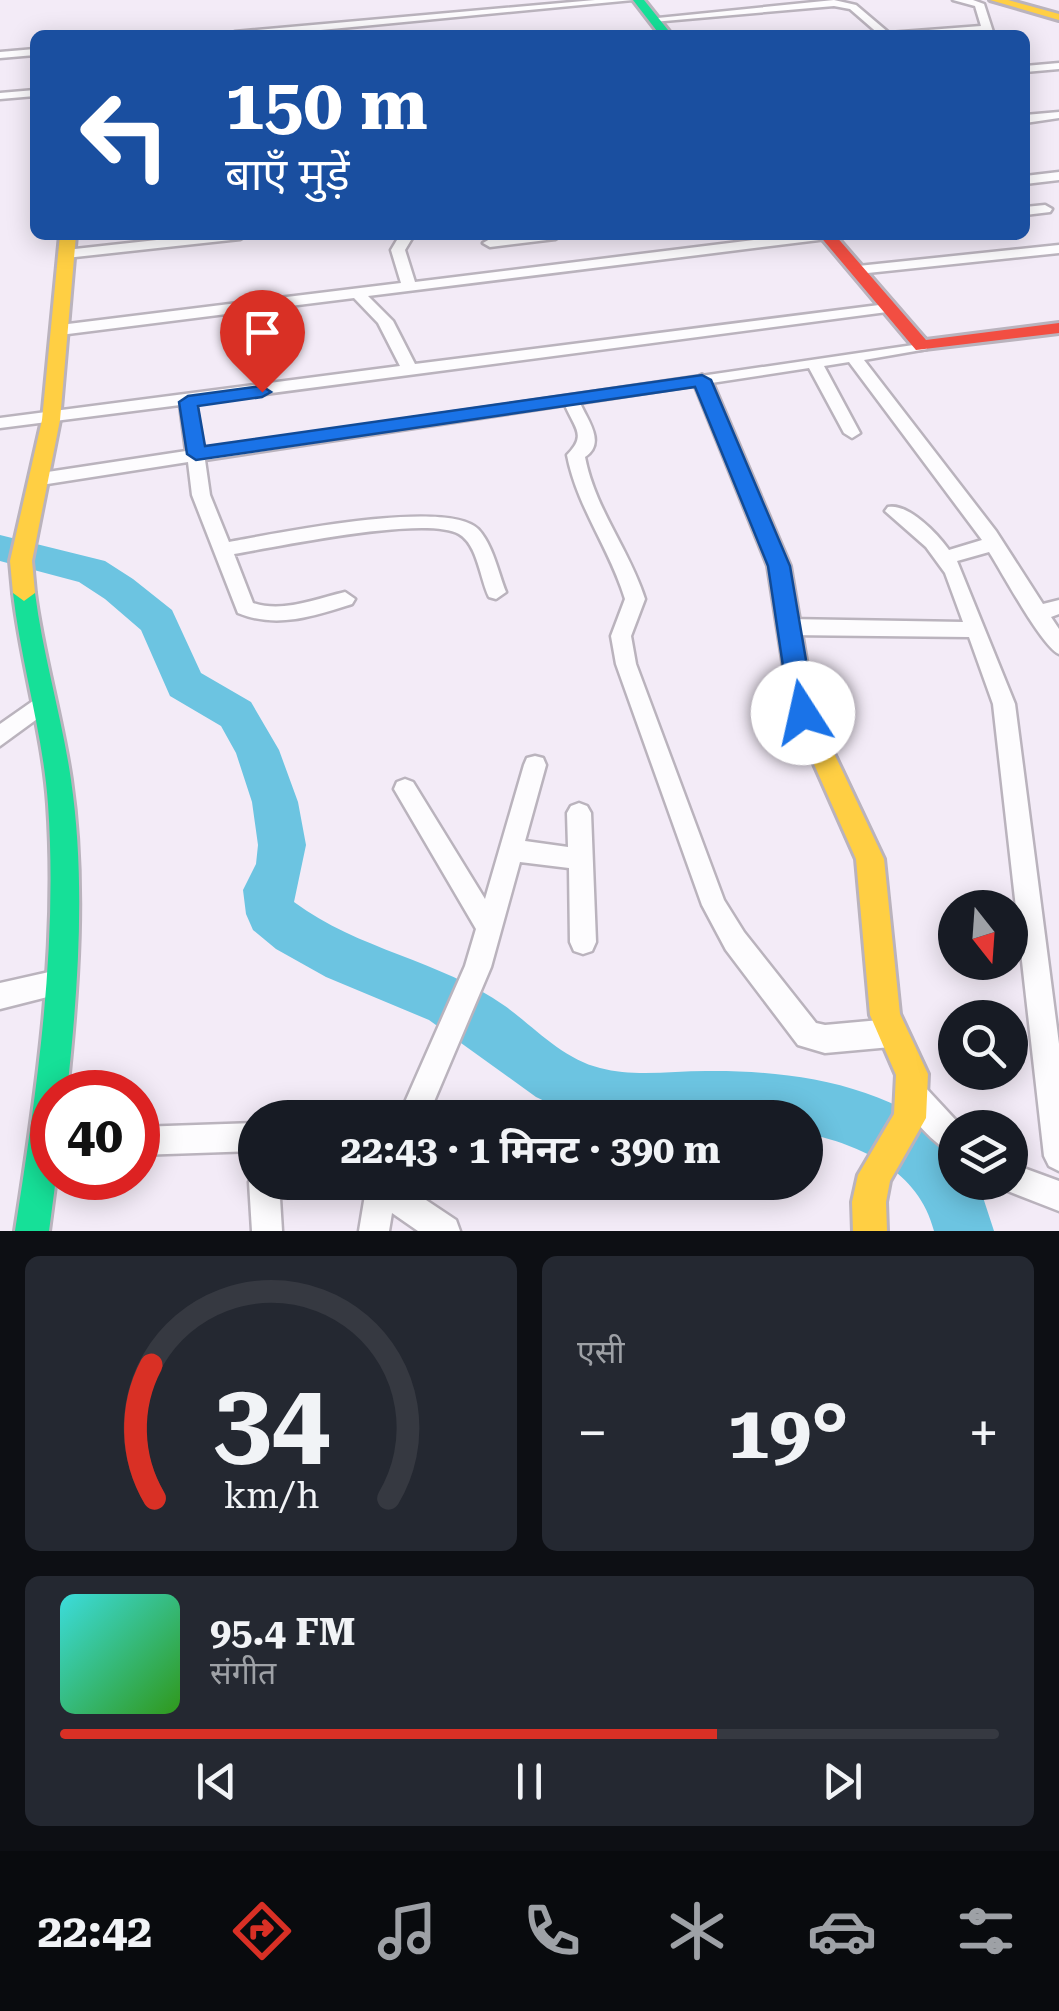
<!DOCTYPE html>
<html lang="hi">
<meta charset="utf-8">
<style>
body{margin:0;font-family:"Roboto Serif","Noto Sans Devanagari",serif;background:#242831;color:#f1f3f6;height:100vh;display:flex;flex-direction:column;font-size:38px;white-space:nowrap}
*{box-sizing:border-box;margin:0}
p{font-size:32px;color:#9ea1a6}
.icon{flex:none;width:55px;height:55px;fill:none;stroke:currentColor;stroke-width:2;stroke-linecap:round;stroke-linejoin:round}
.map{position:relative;height:1231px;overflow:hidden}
.details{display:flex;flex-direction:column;gap:25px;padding:25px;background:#0d0f14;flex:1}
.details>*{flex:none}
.top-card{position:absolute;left:30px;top:30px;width:1000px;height:210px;border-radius:15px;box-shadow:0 5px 25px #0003;background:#1a4fa0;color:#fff;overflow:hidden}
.needle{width:65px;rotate:163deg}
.fabs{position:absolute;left:938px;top:890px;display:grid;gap:20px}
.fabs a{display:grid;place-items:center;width:90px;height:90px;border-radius:50%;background:#171b24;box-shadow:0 5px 25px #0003;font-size:50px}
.speed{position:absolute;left:30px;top:1070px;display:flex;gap:20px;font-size:50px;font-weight:700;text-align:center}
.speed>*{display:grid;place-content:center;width:130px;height:130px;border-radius:50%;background:#171b24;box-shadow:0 5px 25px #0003;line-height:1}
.speed .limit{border:15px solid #d22;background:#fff;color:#111}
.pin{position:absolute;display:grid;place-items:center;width:85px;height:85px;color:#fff;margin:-102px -42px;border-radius:50% 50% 50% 0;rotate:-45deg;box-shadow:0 0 10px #0007}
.pin .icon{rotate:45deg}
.me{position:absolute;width:110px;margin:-55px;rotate:350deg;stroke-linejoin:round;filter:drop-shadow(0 0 8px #0008)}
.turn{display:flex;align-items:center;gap:35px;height:210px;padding:0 30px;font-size:45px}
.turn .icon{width:130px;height:130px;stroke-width:2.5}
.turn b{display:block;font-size:70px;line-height:85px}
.big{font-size:75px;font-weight:700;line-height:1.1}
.details .widget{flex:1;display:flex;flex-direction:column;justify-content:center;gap:15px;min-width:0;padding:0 35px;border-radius:15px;background:#242831}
.details .dial{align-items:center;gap:0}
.dial svg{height:260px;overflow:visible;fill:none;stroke:#363941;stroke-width:7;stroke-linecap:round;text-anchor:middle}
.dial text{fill:#f1f3f6;stroke:none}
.song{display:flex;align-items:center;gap:30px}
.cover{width:120px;height:120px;border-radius:15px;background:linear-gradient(135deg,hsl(180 70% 55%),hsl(110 70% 35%))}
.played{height:10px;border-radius:5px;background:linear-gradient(90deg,#d93025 70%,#363941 70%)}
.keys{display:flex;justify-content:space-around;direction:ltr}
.heat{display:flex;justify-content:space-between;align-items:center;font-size:55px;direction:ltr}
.details .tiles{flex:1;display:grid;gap:25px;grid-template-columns:1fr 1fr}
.widget:last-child{grid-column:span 2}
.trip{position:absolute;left:238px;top:1100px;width:585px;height:100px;border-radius:50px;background:#171b24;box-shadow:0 5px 25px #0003;font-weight:700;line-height:100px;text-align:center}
.tab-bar{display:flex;height:160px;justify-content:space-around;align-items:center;background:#090b0e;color:#9ea1a6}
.tab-bar .icon{width:70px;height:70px}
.tab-bar .on{color:#d93025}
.tab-bar b{font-size:45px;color:#f1f3f6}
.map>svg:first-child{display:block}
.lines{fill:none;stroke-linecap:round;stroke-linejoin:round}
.river{fill:#6cc4e1;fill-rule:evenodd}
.street-casing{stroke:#bab3bd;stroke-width:5}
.fast-casing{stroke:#bab3bd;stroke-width:6}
.slow-casing{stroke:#bab3bd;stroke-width:6}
.jam-casing{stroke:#bab3bd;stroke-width:6}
.street{fill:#fdfcfe;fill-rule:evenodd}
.fast{fill:#16e098;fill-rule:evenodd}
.slow{fill:#ffcf43;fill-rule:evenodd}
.jam{fill:#f24e42;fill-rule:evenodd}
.route{fill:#1a73e8;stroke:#114b97;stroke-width:2.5}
</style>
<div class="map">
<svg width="1059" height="1231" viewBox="0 0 1059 1231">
<rect width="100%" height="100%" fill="#f3ebf7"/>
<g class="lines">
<path class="river" d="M 0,535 L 105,561 L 133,579 L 172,610 L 201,673 L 251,702 L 279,750 L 298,802 L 306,845 L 294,902 C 358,950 440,960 505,1006 C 534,1027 563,1059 600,1068 C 634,1077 671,1071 706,1071 C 791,1070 890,1084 955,1145 L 955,1182 L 978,1182 L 994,1231 L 934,1231 C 919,1171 861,1145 805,1133 L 805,1118 L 580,1118 L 536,1097 L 429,1020 L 326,977 L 276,949 L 253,930 L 246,914 L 243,890 L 256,864 L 258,845 L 252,802 L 236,753 L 221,726 L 170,696 L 141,630 L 105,599 L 79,582 L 0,561 Z"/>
<g class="street-casing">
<g id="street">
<polygon points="595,0 633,0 269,35 230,35 235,32"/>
<polygon points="834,0 856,5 889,33 981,26 975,6 953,0 973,0 984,4 994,35 983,32 880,35 850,9 834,6 653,22 648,19"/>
<polygon points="35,49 35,55 0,58 0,52"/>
<polygon points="1059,63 1059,69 1025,72 1025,66"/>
<polygon points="35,90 35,96 0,99 0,93"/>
<polygon points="1059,112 1059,118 1025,123 1025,115"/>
<polygon points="1059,172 1059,180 1025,184 1025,176"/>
<polygon points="1045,205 1052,209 1050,212 1025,215 1025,207"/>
<polygon points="202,235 247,235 240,239 66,258 59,254 66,250"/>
<path d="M 400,235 L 414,235 L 405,250 L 415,282 L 794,235 L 834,235 L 827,239 L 368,296 L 393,321 L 415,364 L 887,304 L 894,308 L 887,312 L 196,403 L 203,449 L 927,343 L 927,349 L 864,360 L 996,531 L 1043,604 L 1059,600 L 1059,614 L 1051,617 L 1059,629 L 1059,654 C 1042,647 1002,572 989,552 L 957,561 L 1015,704 L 1059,1044 L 1059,1171 L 1049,1166 L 1044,1156 L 993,704 L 969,637 L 788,635 L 781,632 L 778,627 L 781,622 L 788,619 L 963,622 L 945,573 L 926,547 L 885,511 L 888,507 C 908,503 937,533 949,550 L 982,540 L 849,362 L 824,366 L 860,433 L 852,438 L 844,433 L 809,368 L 580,403 C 588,421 606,443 585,457 C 595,509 629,549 645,599 L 631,636 L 636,664 L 724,900 L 744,932 L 816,1023 L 825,1025 L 891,1019 L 901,1023 L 905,1033 L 901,1043 L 891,1047 L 825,1053 L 798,1045 L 726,950 L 702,905 L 616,664 L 611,636 L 625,599 C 610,549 577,507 567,455 C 587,435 575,429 565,405 L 205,460 L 210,495 L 229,542 C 274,534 446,498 478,529 C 493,545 498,572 506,592 L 496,599 L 489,597 C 480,579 478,545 459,534 C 425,515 277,547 234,554 L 253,603 C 283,613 315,599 345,592 L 355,599 L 352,604 C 314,616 277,629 238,613 L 192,495 L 188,462 L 41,485 L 32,479 L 41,473 L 186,451 L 180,405 L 0,428 L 0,418 L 400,366 L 378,323 L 354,298 L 60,335 L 52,330 L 60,325 L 401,283 L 391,250 Z"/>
<polygon points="522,235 562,235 555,239 490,247 483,243 490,239"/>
<polygon points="1059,245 1059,253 858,274 851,270 858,266"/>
<polygon points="40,696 48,699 51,705 48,711 0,746 0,724"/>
<polygon points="535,756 543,758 546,765 525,841 568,847 567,813 571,806 579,803 587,806 591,813 596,942 592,951 583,954 574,951 570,942 569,868 520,862 491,967 427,1118 398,1118 465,966 476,929 394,789 397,782 405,779 413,782 485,899 524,765 527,758"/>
<polygon points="58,970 67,974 71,983 67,992 0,1009 0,983"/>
<path d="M 914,1082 L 924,1086 L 963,1128 L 955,1128 L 955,1154 C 935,1146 908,1116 900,1096 L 904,1086 Z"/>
<polygon points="255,1123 255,1151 138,1155 138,1127"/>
<polygon points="1010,1163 1059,1181 1059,1211 1000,1188 997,1182 1010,1182"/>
<polygon points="255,1171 255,1182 279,1182 282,1231 252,1231 249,1182"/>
<polygon points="357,1182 399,1182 456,1220 460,1231 418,1231 392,1213 389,1231 359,1231 365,1195"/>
</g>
</g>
<g class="fast-casing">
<g id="fast">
<polygon points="633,0 644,0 672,35 660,35"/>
<path d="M 24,585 L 35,593 C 43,656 62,717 71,780 C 86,883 78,990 67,1092 L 52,1092 L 52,1178 L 56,1178 L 49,1231 L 15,1231 C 37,1090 58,947 48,804 C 43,733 21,664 13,593 Z"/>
</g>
</g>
<g class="slow-casing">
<g id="slow">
<polygon points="990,0 1008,0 1059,14 1059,20"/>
<polygon points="60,235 76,235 60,420 32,561 35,593 24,601 13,593 10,561 42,420"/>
<polygon points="814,727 823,730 884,859 900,1014 928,1074 926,1118 890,1181 886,1202 887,1231 853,1231 852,1202 858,1175 894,1114 896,1075 870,1015 856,859 802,737 805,730"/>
</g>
</g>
<g class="jam-casing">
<g id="jam">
<polygon points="819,235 835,235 926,340 1059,323 1059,333 916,350"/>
<polygon points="702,375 711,380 790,566 815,713 826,737 823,744 814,747 805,744 791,713 768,566 693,380"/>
</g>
</g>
<use href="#street" class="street"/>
<use href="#fast" class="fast"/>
<use href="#slow" class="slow"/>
<use href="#jam" class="jam"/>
</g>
<polygon class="route" points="702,375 711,380 790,566 815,713 803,723 790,713 768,566 695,387 196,460 187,454 179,402 188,396 262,386 271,392 262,397 198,406 205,446"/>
</svg>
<div class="fabs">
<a><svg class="needle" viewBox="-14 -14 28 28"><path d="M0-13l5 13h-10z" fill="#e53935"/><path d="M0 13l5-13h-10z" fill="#9ea1a6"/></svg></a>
<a><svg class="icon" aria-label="search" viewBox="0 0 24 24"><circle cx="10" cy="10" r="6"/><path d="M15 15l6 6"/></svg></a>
<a><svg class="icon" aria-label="layers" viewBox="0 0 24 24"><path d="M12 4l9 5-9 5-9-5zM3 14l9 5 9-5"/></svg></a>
</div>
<div class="speed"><div class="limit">40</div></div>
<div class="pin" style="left:262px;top:392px;background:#d93025"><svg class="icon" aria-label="arrive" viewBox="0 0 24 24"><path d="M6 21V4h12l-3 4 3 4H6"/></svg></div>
<svg class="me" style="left:803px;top:713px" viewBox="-20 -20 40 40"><circle r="19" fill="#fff"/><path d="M0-13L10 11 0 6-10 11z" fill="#1a73e8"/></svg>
<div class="trip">22:43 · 1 मिनट · 390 m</div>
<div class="top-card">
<div class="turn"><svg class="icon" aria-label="left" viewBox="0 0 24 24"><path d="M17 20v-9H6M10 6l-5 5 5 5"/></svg><div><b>150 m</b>बाएँ मुड़ें</div></div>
</div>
</div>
<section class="details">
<div class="tiles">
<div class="widget dial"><svg viewBox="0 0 100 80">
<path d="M14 69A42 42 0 1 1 86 69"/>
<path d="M14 69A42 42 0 0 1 13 28" stroke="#d93025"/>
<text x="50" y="56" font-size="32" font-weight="700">34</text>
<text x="50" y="72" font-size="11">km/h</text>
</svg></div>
<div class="widget"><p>एसी</p>
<div class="heat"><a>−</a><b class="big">19°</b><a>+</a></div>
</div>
<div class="widget">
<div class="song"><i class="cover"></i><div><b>95.4 FM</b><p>संगीत</p></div></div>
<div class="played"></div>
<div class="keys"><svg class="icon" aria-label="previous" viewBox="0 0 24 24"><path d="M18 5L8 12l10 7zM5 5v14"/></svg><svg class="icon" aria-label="pause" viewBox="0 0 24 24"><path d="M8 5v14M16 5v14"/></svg><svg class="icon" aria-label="next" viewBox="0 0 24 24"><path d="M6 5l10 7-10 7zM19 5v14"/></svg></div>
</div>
</div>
</section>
<nav class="tab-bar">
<b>22:42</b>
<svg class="icon on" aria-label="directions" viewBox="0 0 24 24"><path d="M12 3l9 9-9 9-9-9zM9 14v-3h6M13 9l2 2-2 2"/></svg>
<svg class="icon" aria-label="music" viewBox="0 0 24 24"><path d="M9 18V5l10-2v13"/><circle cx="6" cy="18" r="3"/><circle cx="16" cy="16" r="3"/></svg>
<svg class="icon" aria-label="phone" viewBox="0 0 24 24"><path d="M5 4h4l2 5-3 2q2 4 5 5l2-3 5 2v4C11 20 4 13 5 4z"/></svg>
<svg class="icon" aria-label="climate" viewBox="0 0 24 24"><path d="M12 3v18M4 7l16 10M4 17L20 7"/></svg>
<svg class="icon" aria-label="car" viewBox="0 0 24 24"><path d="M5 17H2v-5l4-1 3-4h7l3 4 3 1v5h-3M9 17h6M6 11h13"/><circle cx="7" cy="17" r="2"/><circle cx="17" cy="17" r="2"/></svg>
<svg class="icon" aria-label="filters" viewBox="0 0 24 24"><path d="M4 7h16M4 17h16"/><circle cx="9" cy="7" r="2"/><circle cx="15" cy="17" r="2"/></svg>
</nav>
